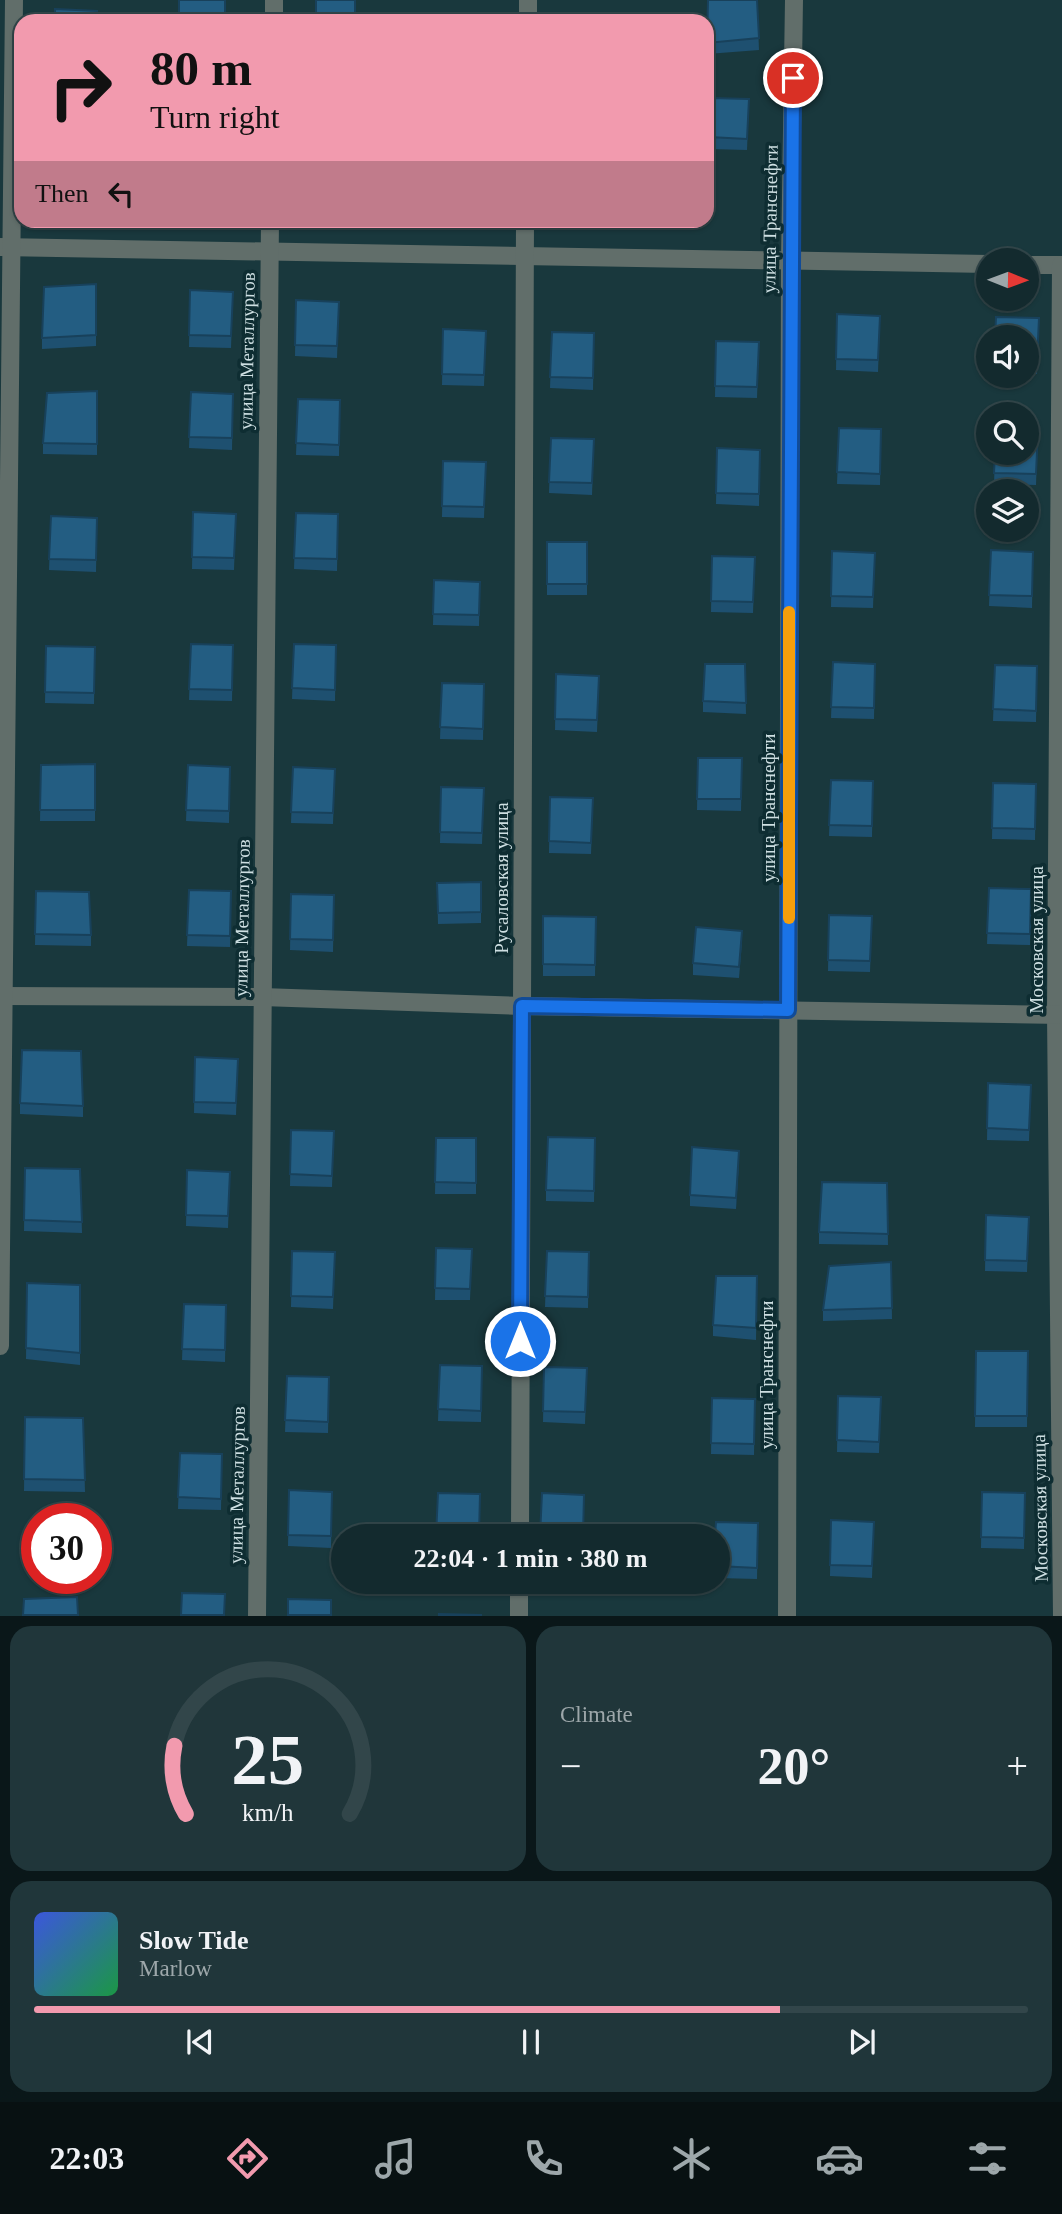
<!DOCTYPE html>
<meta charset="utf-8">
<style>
body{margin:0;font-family:Georgia,serif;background:#20363a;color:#f1f3f6;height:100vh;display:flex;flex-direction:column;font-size:26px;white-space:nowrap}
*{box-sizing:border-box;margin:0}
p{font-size:23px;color:#9da7aa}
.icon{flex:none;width:38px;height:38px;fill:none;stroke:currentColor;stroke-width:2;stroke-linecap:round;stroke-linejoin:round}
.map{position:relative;height:1616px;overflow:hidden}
.sheet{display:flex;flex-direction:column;gap:10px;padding:10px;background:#0a1719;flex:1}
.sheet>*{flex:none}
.hud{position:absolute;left:14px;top:14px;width:700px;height:214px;border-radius:21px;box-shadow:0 2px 5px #0004,0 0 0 2px #32464a;background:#f29aae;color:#111;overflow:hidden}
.needle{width:46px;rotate:91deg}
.tools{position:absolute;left:976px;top:248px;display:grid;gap:14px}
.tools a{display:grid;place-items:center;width:63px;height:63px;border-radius:50%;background:#132a2e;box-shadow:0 2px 5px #0004,0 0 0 2px #32464a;font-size:35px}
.speed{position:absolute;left:21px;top:1503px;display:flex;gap:14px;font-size:35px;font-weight:700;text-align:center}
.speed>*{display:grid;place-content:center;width:91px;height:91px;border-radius:50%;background:#132a2e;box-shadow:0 2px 5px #0004,0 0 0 2px #32464a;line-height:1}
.speed .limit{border:10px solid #d22;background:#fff;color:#111}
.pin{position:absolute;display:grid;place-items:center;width:60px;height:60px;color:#fff;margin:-30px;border:4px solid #fff;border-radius:50%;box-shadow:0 2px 7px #0007}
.me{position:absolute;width:77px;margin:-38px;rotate:0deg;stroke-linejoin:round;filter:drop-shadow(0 0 5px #0008)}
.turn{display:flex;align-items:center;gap:24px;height:147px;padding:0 21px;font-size:32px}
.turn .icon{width:91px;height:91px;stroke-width:2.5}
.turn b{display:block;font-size:49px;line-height:60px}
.then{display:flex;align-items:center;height:66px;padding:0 21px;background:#0003;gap:14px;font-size:26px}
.big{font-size:52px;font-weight:700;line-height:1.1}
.sheet .widget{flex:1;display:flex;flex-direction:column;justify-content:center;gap:10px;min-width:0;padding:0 24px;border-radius:21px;background:#20363a}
.sheet .dial{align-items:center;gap:0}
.dial svg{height:182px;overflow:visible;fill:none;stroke:#32464a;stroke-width:7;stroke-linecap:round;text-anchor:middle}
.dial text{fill:#f1f3f6;stroke:none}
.song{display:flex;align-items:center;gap:21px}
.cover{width:84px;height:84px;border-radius:10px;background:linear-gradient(135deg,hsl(230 70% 55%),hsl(140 70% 35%))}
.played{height:7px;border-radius:4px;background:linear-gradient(90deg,#f29aae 75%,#32464a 75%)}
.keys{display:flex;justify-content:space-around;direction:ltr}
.heat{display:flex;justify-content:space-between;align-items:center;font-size:38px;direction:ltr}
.sheet .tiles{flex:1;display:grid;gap:10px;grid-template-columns:1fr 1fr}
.widget:last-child{grid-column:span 2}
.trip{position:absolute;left:331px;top:1524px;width:399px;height:70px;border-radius:35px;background:#132a2e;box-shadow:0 2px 5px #0004,0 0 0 2px #32464a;font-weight:700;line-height:70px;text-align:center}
.menu{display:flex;height:112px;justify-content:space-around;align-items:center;background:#081112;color:#9da7aa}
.menu .icon{width:49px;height:49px}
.menu .selected{color:#f29aae}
.menu b{font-size:32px;color:#f1f3f6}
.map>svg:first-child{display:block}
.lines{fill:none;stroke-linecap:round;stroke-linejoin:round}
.minor{stroke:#616e6a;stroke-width:18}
.wall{fill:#1e5070}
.shaded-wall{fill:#18415b}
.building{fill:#235d82;stroke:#18415b;stroke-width:2}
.route-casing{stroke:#114b97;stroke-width:18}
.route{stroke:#1a73e8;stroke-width:12}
.slow{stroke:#f59e0b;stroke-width:12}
.labels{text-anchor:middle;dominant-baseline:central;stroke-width:7;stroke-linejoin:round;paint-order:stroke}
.street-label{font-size:19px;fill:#cedfe2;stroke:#0e2d32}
</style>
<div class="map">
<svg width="1062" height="1616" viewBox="0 0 1062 1616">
<rect width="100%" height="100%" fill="#19383d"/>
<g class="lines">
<g class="minor">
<polyline points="274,21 274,0"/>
<polyline points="528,21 528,0"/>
<polyline points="0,247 989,264"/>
<polyline points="1027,265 1062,265"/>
<polyline points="1061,265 1056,1014 1062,1616"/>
<polyline points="0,996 262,997 522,1006 1062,1015"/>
<polyline points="0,1346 14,0"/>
<polyline points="520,1536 525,220"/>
<polyline points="257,1616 270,220"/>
<polyline points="519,1616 519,1582"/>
<polyline points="787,1616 790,261 794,0"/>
</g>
</g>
<g class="wall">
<rect x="179" y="0" width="46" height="21"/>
<polygon points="708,0 757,0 759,50 707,54"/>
<polygon points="711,98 749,99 747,150 709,149"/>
<polygon points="96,284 96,346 42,349 42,338"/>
<polygon points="190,290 233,292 231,348 189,347"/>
<polygon points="296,300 339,302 337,358 295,356"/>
<polygon points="837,314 880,316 878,372 836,370"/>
<polygon points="1039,318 1037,374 1027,374 1027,338"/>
<polygon points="443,329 486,331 484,386 442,385"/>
<polygon points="552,332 594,333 593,390 550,388"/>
<polygon points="716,341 759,342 757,398 715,397"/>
<polygon points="97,391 97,455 43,454 43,443"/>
<polygon points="191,392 233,394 232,450 189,448"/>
<polygon points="298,399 340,400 339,456 296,455"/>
<polygon points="839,428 881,429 880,485 837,484"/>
<polygon points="1038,429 1036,485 994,484 995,453"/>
<polygon points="551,438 594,439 592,495 549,493"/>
<polygon points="717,448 760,450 759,506 716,504"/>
<polygon points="443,461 486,462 484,518 442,517"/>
<polygon points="193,512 236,514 234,570 192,569"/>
<polygon points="296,513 338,514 337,571 294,569"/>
<polygon points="51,516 97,518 96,572 49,570"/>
<rect x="547" y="542" width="40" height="53"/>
<polygon points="991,550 1033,552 1032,608 989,606"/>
<polygon points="832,551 875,553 873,608 831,607"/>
<polygon points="712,556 755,557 753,613 711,612"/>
<polygon points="434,580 480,582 479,626 433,625"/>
<polygon points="191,644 233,645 232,701 189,700"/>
<polygon points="294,644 336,645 335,701 292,699"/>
<polygon points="46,646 95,647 94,704 45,703"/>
<polygon points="833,662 875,664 874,719 831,718"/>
<polygon points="745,664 746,714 703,712 703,701"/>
<polygon points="995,665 1037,666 1036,722 993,721"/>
<polygon points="556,674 599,676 597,732 555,730"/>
<polygon points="442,683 484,684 483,740 440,739"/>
<polygon points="698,758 742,758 741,811 697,810"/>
<polygon points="95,764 95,821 40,821 41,765"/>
<polygon points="188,765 230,767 229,823 186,821"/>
<polygon points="293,767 335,769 333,824 291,823"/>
<polygon points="831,780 873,781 872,837 829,836"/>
<polygon points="993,783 1036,784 1035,840 992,839"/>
<polygon points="441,787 484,788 482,844 440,843"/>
<polygon points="550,797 593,798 591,854 549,853"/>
<polygon points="481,882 481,923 438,924 437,883"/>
<polygon points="989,888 1031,889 1030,945 987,944"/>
<polygon points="189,890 231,891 230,947 187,946"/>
<polygon points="36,891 91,935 91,946 35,945"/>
<polygon points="291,894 334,895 333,952 290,950"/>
<polygon points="829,915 872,916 870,972 828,971"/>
<polygon points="543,916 596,917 595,976 543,976"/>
<polygon points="742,942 739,978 693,975 693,963"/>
<polygon points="195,1057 238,1059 236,1115 194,1113"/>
<polygon points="988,1083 1031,1085 1029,1141 987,1140"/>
<polygon points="20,1103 83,1106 83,1117 20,1114"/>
<polygon points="291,1130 334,1131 332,1187 290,1186"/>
<polygon points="436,1138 476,1138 476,1194 435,1194"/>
<polygon points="595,1138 594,1202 546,1201 546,1190"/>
<polygon points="739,1162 736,1209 690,1206 690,1195"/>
<polygon points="25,1168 80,1169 82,1233 24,1231"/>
<polygon points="187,1170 230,1172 228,1228 186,1226"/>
<polygon points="887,1183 888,1245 819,1244 819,1232"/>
<polygon points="986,1215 1029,1217 1027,1272 985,1271"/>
<polygon points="436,1248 472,1249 470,1300 435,1300"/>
<polygon points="292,1251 335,1252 333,1309 291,1307"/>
<polygon points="547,1251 589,1252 588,1308 545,1307"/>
<polygon points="891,1262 892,1319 823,1321 823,1310"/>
<polygon points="757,1276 756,1340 713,1336 713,1325"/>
<polygon points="27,1283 80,1285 80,1365 26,1359"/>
<polygon points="184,1304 226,1305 225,1362 182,1360"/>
<polygon points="976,1351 1028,1351 1027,1427 975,1427"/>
<polygon points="440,1365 482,1366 481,1422 438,1421"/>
<polygon points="544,1367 587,1368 585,1424 543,1422"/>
<polygon points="287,1376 329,1377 328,1433 285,1432"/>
<polygon points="838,1396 881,1397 879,1453 837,1452"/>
<polygon points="712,1398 755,1399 754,1455 711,1454"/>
<polygon points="25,1417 83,1418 85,1492 24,1491"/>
<polygon points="180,1453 222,1454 221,1510 178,1509"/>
<polygon points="289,1490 332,1492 331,1548 288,1546"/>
<polygon points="982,1492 1025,1493 1024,1549 981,1548"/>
<polygon points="831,1520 874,1522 872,1578 830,1576"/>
<polygon points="758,1523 757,1579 718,1578 718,1536"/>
</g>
<polygon class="shaded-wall" points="739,1151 739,1162 736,1209 736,1198"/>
<g class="building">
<rect x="179" y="0" width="46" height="13"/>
<rect x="316" y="0" width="39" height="21"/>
<polygon points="708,0 757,0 759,38 707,43"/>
<polygon points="55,9 97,11 97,21 55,21"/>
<polygon points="711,98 749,99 747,139 709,137"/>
<polygon points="96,284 96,335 42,338 44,287"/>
<polygon points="190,290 233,292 231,336 189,335"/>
<polygon points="296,300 339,302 337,346 295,345"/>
<polygon points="837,314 880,316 878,360 836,359"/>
<polygon points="996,317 1039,318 1037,363 1027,363 1027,338 995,338"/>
<polygon points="443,329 486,331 484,375 442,374"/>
<polygon points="552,332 594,333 593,378 550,377"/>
<polygon points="716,341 759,342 757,387 715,386"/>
<polygon points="97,391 97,444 43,443 47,393"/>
<polygon points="191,392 233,394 232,438 189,437"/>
<polygon points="298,399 340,400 339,445 296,443"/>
<polygon points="839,428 881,429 880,474 837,472"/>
<polygon points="1027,429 1038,429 1036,474 994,473 995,453 1027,453"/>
<polygon points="551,438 594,439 592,483 549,482"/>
<polygon points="717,448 760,450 759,494 716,493"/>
<polygon points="443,461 486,462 484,507 442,506"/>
<polygon points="193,512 236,514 234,558 192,557"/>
<polygon points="296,513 338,514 337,559 294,558"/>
<polygon points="51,516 97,518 96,560 49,559"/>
<rect x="547" y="542" width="40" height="42"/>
<polygon points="991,550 1033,552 1032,596 989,595"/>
<polygon points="832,551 875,553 873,597 831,596"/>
<polygon points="712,556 755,557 753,602 711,601"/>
<polygon points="434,580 480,582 479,615 433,614"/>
<polygon points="191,644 233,645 232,690 189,689"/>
<polygon points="294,644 336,645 335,690 292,688"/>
<polygon points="46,646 95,647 94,693 45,692"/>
<polygon points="833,662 875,664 874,708 831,707"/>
<polygon points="705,664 745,664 746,703 703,701"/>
<polygon points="995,665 1037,666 1036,711 993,709"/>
<polygon points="556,674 599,676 597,720 555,719"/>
<polygon points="442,683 484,684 483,729 440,727"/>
<polygon points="698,758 742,758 741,799 697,799"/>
<polygon points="95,764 95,810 40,810 41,765"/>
<polygon points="188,765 230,767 229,811 186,810"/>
<polygon points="293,767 335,769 333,813 291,812"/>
<polygon points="831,780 873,781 872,826 829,825"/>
<polygon points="993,783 1036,784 1035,829 992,828"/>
<polygon points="441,787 484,788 482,833 440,832"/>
<polygon points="550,797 593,798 591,843 549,841"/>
<polygon points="481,882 481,912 438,913 437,883"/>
<polygon points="989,888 1031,889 1030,934 987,933"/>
<polygon points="189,890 231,891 230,936 187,935"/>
<polygon points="36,891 89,892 91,935 35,934"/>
<polygon points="291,894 334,895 333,940 290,939"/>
<polygon points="829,915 872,916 870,961 828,960"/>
<polygon points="543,916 596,917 595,965 543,964"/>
<polygon points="696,927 742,931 739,967 693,963"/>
<polygon points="22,1050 81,1051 83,1106 20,1103"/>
<polygon points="195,1057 238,1059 236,1103 194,1102"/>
<polygon points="988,1083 1031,1085 1029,1130 987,1128"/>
<polygon points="291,1130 334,1131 332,1176 290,1174"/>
<polygon points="548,1137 595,1138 594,1191 546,1190"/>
<polygon points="436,1138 476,1138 476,1183 435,1182"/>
<polygon points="692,1147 739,1151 736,1198 690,1195"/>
<polygon points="25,1168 80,1169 82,1222 24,1220"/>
<polygon points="187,1170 230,1172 228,1216 186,1215"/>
<polygon points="822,1182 887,1183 888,1234 819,1232"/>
<polygon points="986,1215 1029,1217 1027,1261 985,1260"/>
<polygon points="436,1248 472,1249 470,1289 435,1288"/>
<polygon points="292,1251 335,1252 333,1297 291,1296"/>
<polygon points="547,1251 589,1252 588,1297 545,1296"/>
<polygon points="891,1262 892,1308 823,1310 829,1266"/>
<polygon points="716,1276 757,1276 756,1328 713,1325"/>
<polygon points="27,1283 80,1285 80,1353 26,1348"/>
<polygon points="184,1304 226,1305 225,1350 182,1349"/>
<polygon points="976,1351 1028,1351 1027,1416 975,1416"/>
<polygon points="440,1365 482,1366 481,1411 438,1409"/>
<polygon points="544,1367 587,1368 585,1412 543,1411"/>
<polygon points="287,1376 329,1377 328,1422 285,1420"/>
<polygon points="838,1396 881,1397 879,1442 837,1440"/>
<polygon points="712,1398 755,1399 754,1444 711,1443"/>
<polygon points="25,1417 83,1418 85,1480 24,1479"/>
<polygon points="180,1453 222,1454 221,1499 178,1497"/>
<polygon points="289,1490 332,1492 331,1536 288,1535"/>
<polygon points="982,1492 1025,1493 1024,1538 981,1537"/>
<polygon points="438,1493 480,1494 479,1536 436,1536"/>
<polygon points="542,1493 584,1495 583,1536 540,1536"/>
<polygon points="831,1520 874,1522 872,1566 830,1565"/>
<polygon points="716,1522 758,1523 757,1568 718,1566 718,1536 715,1536"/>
<polygon points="182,1593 225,1594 224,1615 181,1615"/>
<polygon points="77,1597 78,1615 23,1615 24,1599"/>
<polygon points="288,1599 331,1600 331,1615 288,1615"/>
<polygon points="439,1614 482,1615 439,1615"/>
</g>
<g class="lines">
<g class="route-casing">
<polyline id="route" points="520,1341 522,1006 788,1010 793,78"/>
</g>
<use href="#route" class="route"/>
<polyline class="slow" points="789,918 789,612"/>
</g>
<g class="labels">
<g class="street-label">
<text transform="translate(770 219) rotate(-89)">улица Транснефти</text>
<text transform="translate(247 351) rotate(-89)">улица Металлургов</text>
<text transform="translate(768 808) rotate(-90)">улица Транснефти</text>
<text transform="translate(501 878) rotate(-90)">Русаловская улица</text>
<text transform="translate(242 918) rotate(-89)">улица Металлургов</text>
<text transform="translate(1036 940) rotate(-90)">Московская улица</text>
<text transform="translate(766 1375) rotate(-90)">улица Транснефти</text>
<text transform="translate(237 1485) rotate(-89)">улица Металлургов</text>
<text transform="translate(1040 1508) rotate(-91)">Московская улица</text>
</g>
</g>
</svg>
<div class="tools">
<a><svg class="needle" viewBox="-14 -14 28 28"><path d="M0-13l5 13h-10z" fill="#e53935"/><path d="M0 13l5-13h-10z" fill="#9da7aa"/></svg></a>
<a><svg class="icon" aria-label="sound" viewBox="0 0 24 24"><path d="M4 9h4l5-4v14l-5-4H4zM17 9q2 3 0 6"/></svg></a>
<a><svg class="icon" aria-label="search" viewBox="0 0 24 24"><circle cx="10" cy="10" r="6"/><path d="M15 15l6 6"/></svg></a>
<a><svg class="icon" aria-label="layers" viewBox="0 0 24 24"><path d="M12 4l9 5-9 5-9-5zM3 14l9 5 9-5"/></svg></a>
</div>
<div class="speed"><div class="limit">30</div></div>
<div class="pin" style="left:793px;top:78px;background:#d93025"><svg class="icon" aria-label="arrive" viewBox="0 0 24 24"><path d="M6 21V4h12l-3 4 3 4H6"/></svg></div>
<svg class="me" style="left:520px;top:1341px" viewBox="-20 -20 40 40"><circle r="17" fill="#1a73e8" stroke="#fff" stroke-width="3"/><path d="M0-11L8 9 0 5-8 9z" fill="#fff"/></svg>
<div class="trip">22:04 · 1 min · 380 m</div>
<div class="hud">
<div class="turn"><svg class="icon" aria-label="right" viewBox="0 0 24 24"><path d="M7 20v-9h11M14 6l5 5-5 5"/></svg><div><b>80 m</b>Turn right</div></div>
<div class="then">Then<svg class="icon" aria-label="left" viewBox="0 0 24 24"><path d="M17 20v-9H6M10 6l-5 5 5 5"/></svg></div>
</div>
</div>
<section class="sheet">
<div class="tiles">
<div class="widget dial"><svg viewBox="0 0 100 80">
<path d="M14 69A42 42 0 1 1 86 69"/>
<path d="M14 69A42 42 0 0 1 9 39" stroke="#f29aae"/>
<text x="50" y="56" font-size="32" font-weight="700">25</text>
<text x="50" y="72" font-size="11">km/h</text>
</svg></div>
<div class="widget"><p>Climate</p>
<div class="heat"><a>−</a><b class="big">20°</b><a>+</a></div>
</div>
<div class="widget">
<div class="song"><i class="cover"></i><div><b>Slow Tide</b><p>Marlow</p></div></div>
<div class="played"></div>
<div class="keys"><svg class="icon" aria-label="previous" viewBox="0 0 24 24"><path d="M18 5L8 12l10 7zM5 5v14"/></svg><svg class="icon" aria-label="pause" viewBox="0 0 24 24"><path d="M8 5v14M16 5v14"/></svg><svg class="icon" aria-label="next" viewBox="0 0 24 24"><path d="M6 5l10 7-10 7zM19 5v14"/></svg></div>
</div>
</div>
</section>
<nav class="menu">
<b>22:03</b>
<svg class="icon selected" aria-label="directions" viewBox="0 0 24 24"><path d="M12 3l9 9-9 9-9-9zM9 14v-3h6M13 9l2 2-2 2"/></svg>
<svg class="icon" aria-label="music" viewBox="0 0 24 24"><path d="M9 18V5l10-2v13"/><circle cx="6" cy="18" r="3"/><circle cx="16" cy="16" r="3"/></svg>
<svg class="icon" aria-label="phone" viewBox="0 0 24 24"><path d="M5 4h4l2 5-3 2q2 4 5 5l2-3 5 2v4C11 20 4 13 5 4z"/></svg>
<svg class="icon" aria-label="climate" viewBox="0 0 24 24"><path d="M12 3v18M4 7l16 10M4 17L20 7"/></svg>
<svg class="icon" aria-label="car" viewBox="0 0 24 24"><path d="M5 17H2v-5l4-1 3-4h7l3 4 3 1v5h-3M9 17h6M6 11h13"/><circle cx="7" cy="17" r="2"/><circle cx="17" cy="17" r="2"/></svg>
<svg class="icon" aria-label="filters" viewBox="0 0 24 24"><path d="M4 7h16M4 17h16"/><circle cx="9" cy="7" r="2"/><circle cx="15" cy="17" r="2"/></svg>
</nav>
